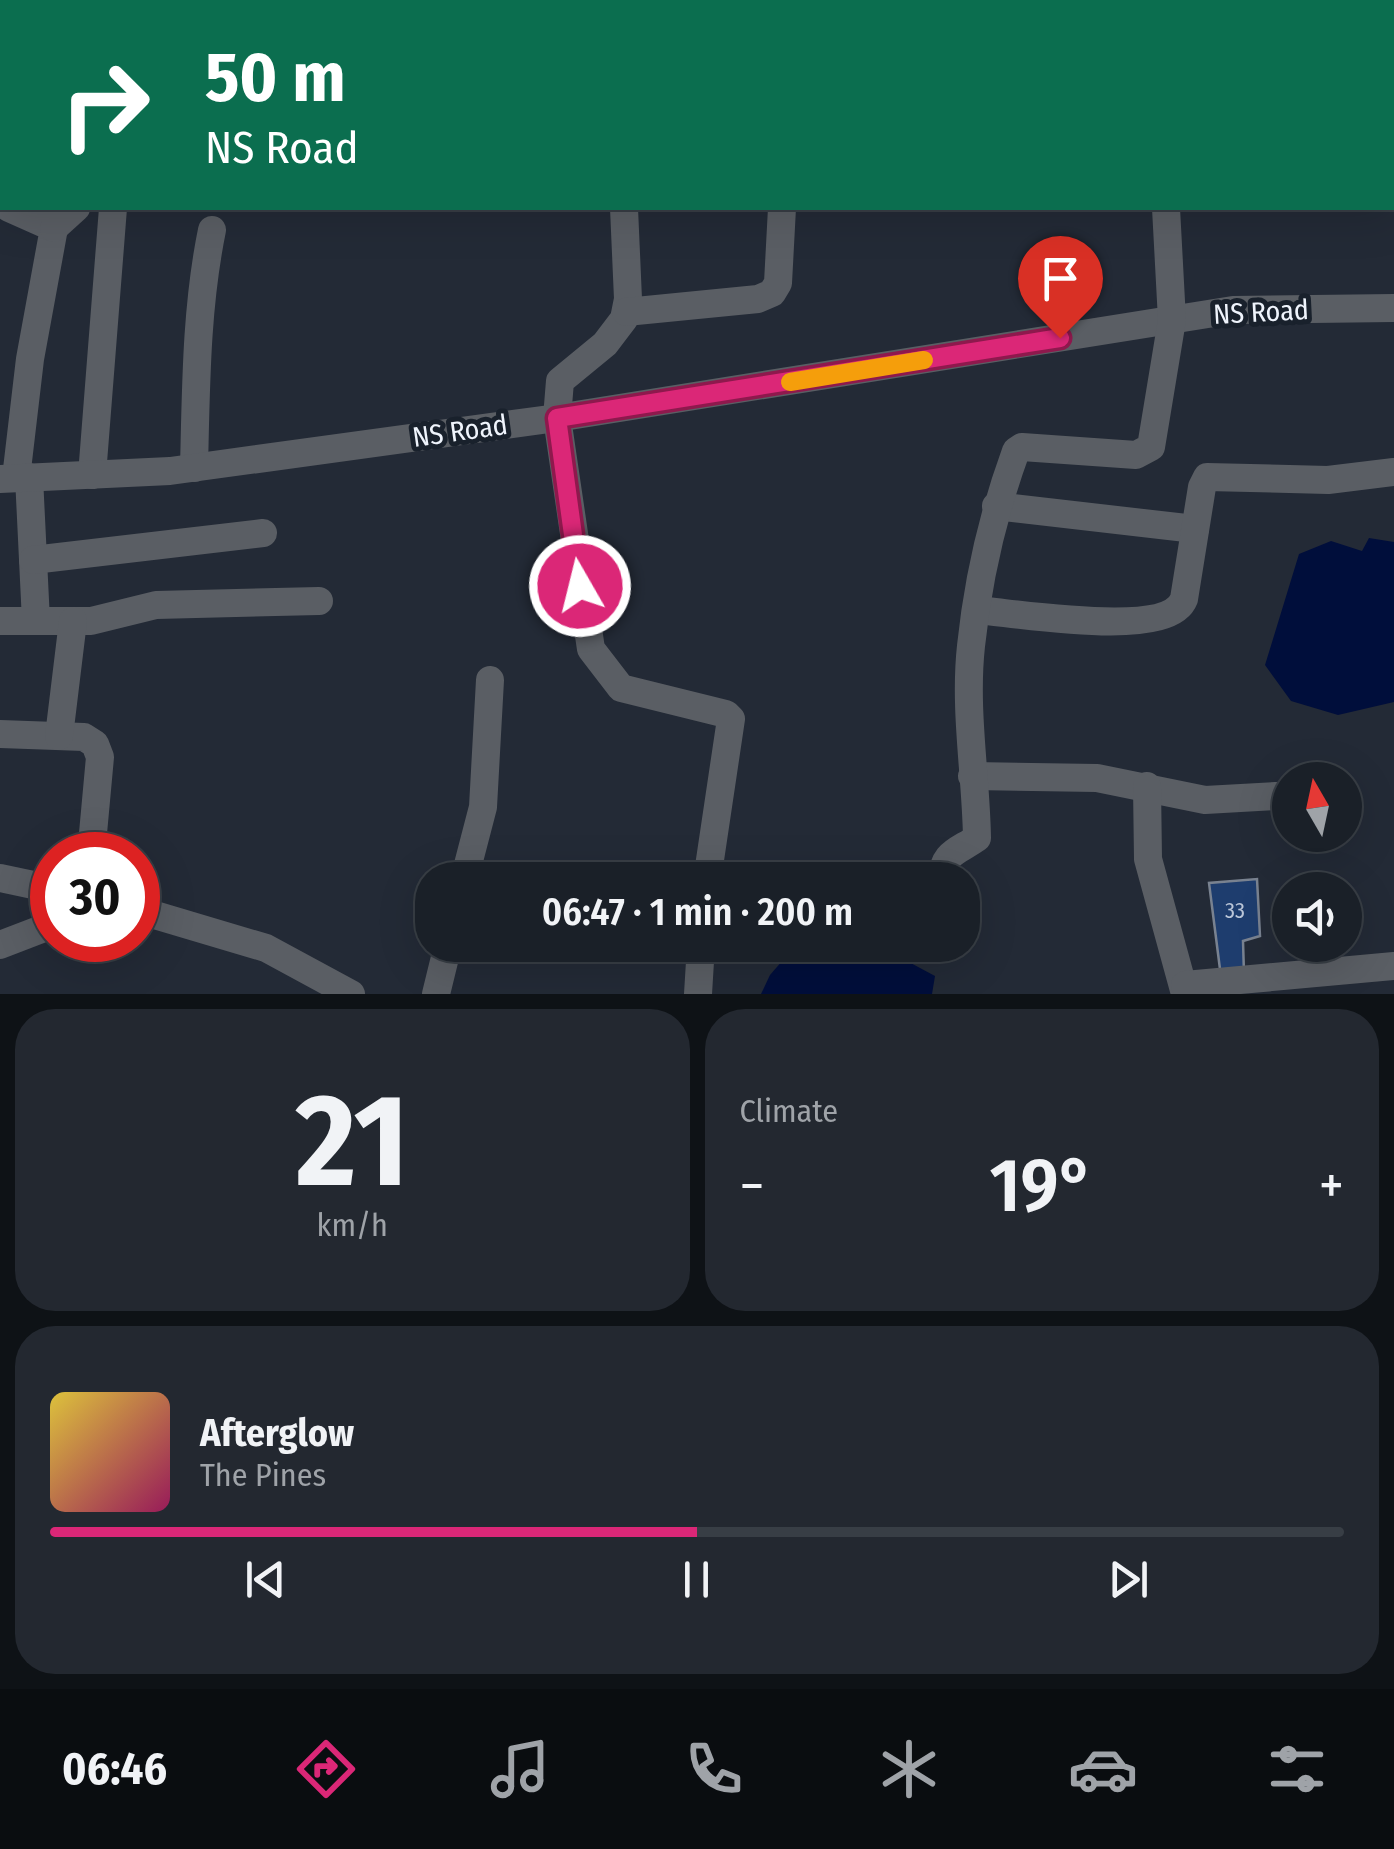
<!DOCTYPE html>
<meta charset="utf-8">
<style>
body{margin:0;font-family:"Fira Sans Condensed",sans-serif;background:#232830;color:#f1f3f6;height:100vh;display:flex;flex-direction:column;font-size:38px;white-space:nowrap}
*{box-sizing:border-box;margin:0}
p{font-size:32px;color:#9fa3a8}
.icon{flex:none;width:55px;height:55px;fill:none;stroke:currentColor;stroke-width:2;stroke-linecap:round;stroke-linejoin:round}
.map{position:relative;height:994px;overflow:hidden}
.panel{display:flex;flex-direction:column;gap:15px;padding:15px;background:#0e1216;flex:1}
.panel>*{flex:none}
.hud{position:absolute;left:0px;top:0px;width:1395px;height:210px;box-shadow:0 10px 40px #0002,0 0 0 2px #383e45;background:#0b6e4f;color:#fff;overflow:hidden}
.needle{width:65px;rotate:351deg}
.buttons{position:absolute;left:1272px;top:762px;display:grid;gap:20px}
.buttons a{display:grid;place-items:center;width:90px;height:90px;border-radius:50%;background:#1a2028;box-shadow:0 10px 40px #0002,0 0 0 2px #383e45;font-size:50px}
.speed{position:absolute;left:30px;top:832px;display:flex;gap:20px;font-size:50px;font-weight:700;text-align:center}
.speed>*{display:grid;place-content:center;width:130px;height:130px;border-radius:50%;background:#1a2028;box-shadow:0 10px 40px #0002,0 0 0 2px #383e45;line-height:1}
.speed .limit{border:15px solid #d22;background:#fff;color:#111}
.pin{position:absolute;display:grid;place-items:center;width:85px;height:85px;color:#fff;margin:-102px -42px;border-radius:50% 50% 50% 0;rotate:-45deg;box-shadow:0 0 10px #0007}
.pin .icon{rotate:45deg}
.me{position:absolute;width:110px;margin:-55px;rotate:352deg;stroke-linejoin:round;filter:drop-shadow(0 0 8px #0008)}
.turn{display:flex;align-items:center;gap:35px;height:210px;padding:0 40px;font-size:45px}
.turn .icon{width:130px;height:130px;stroke-width:2.5}
.turn b{display:block;font-size:70px;line-height:85px}
.big{font-size:75px;font-weight:600;line-height:1.1}
.panel .tile{flex:1;display:flex;flex-direction:column;justify-content:center;gap:15px;min-width:0;padding:0 35px;border-radius:40px;background:#232830}
.panel .dial{align-items:center;gap:0}
.dial b{font-size:130px;line-height:1}
.song{display:flex;align-items:center;gap:30px}
.cover{width:120px;height:120px;border-radius:15px;background:linear-gradient(135deg,hsl(50 70% 55%),hsl(330 70% 35%))}
.played{height:10px;border-radius:5px;background:linear-gradient(90deg,#db2777 50%,#383e45 50%)}
.keys{display:flex;justify-content:space-around;direction:ltr}
.heat{display:flex;justify-content:space-between;align-items:center;font-size:55px;direction:ltr}
.panel .tiles{flex:1;display:grid;gap:15px;grid-template-columns:1fr 1fr}
.tile:last-child{grid-column:span 2}
.trip{position:absolute;left:415px;top:862px;width:565px;height:100px;border-radius:40px;background:#1a2028;box-shadow:0 10px 40px #0002,0 0 0 2px #383e45;font-weight:600;line-height:100px;text-align:center}
.dock{display:flex;height:160px;justify-content:space-around;align-items:center;background:#0a0d10;color:#9fa3a8}
.dock .icon{width:70px;height:70px}
.dock .current{color:#db2777}
.dock b{font-size:45px;color:#f1f3f6}
.map>svg:first-child{display:block}
.water{fill:#000e3b}
.building{fill:#1e3d6e;stroke:#798290;stroke-width:2.5}
.lines{fill:none;stroke-linecap:round;stroke-linejoin:round}
.minor{stroke:#5a5e64;stroke-width:28}
.route-casing{stroke:#8e194d;stroke-width:25}
.route{stroke:#db2777;stroke-width:18}
.slow{stroke:#f59e0b;stroke-width:18}
.labels{text-anchor:middle;dominant-baseline:central;stroke-width:10;stroke-linejoin:round;paint-order:stroke}
.number-label{font-size:22px;fill:#bbc6d8}
.street-label{font-size:28px;fill:#eff4fc;stroke:#19212c}
</style>
<div class="map">
<svg width="1394" height="994" viewBox="0 0 1394 994">
<rect width="100%" height="100%" fill="#232a36"/>
<g class="water">
<polygon points="1369,538 1394,542 1394,702 1338,715 1291,701 1265,665 1299,554 1331,541 1362,551"/>
<polygon points="796,945 877,945 935,976 932,994 761,994 770,975"/>
</g>
<polygon class="building" points="1257,879 1260,936 1243,941 1244,974 1221,977 1209,883"/>
<g class="lines">
<g class="minor">
<polyline points="93,0 155,2"/>
<polyline points="275,0 275,2"/>
<polyline points="631,0 635,2"/>
<polyline points="786,0 786,2"/>
<polyline points="962,0 962,2"/>
<polyline points="1191,2 1223,0"/>
<polyline points="0,95 2,95"/>
<polyline points="1392,177 1394,177"/>
<polyline points="9,208 54,228 30,359 16,478"/>
<polyline points="624,208 628,299 624,319 605,344 560,381 557,418 591,649 621,688 726,714 731,719 707,880"/>
<polyline points="54,228 76,208"/>
<polyline points="626,312 758,299 772,293 778,283 782,208"/>
<path d="M 194,468 C 196,388 196,308 212,230"/>
<polyline points="92,475 113,208"/>
<polyline points="29,477 36,621"/>
<polyline points="0,479 170,471 557,418 1233,310 1394,308"/>
<polyline points="996,506 1195,529"/>
<polyline points="33,560 263,533"/>
<path d="M 977,610 C 1016,613 1168,640 1184,599 L 1202,487 L 1207,477 L 1328,480 L 1394,472"/>
<polyline points="0,621 91,621 156,605 319,601"/>
<polyline points="0,734 84,737 95,744 100,757 91,855"/>
<polyline points="59,736 73,621"/>
<polyline points="972,776 1097,778 1205,800 1276,796"/>
<polyline points="1147,786 1148,859 1185,994"/>
<polyline points="0,878 52,889"/>
<polyline points="464,880 483,807 490,680"/>
<path d="M 942,880 C 942,852 959,851 977,838 C 976,775 964,710 971,646 C 978,579 993,514 1016,451 L 1022,447 L 1136,455 L 1151,447 L 1172,320 L 1166,208"/>
<polyline points="138,910 266,948 351,994"/>
<polyline points="0,945 52,925"/>
<polyline points="1185,985 1394,966"/>
<polyline points="436,994 448,945"/>
<polyline points="698,994 701,945"/>
</g>
</g>
<g class="lines">
<g class="route-casing">
<polyline id="route" points="580,586 557,418 1060,338"/>
</g>
<use href="#route" class="route"/>
<polyline class="slow" points="790,382 924,360"/>
</g>
<g class="labels">
<g class="number-label">
<text x="1235" y="910">33</text>
</g>
<g class="street-label">
<text transform="translate(1261 312) rotate(-3)">NS Road</text>
<text transform="translate(460 431) rotate(-8)">NS Road</text>
</g>
</g>
</svg>
<div class="buttons">
<a><svg class="needle" viewBox="-14 -14 28 28"><path d="M0-13l5 13h-10z" fill="#e53935"/><path d="M0 13l5-13h-10z" fill="#9fa3a8"/></svg></a>
<a><svg class="icon" aria-label="sound" viewBox="0 0 24 24"><path d="M4 9h4l5-4v14l-5-4H4zM17 9q2 3 0 6"/></svg></a>
</div>
<div class="speed"><div class="limit">30</div></div>
<div class="pin" style="left:1060px;top:338px;background:#d93025"><svg class="icon" aria-label="arrive" viewBox="0 0 24 24"><path d="M6 21V4h12l-3 4 3 4H6"/></svg></div>
<svg class="me" style="left:580px;top:586px" viewBox="-20 -20 40 40"><circle r="17" fill="#db2777" stroke="#fff" stroke-width="3"/><path d="M0-11L8 9 0 5-8 9z" fill="#fff"/></svg>
<div class="trip">06:47 · 1 min · 200 m</div>
<div class="hud">
<div class="turn"><svg class="icon" aria-label="right" viewBox="0 0 24 24"><path d="M7 20v-9h11M14 6l5 5-5 5"/></svg><div><b>50 m</b>NS Road</div></div>
</div>
</div>
<section class="panel">
<div class="tiles">
<div class="tile dial"><b>21</b><p>km/h</p></div>
<div class="tile"><p>Climate</p>
<div class="heat"><a>−</a><b class="big">19°</b><a>+</a></div>
</div>
<div class="tile">
<div class="song"><i class="cover"></i><div><b>Afterglow</b><p>The Pines</p></div></div>
<div class="played"></div>
<div class="keys"><svg class="icon" aria-label="previous" viewBox="0 0 24 24"><path d="M18 5L8 12l10 7zM5 5v14"/></svg><svg class="icon" aria-label="pause" viewBox="0 0 24 24"><path d="M8 5v14M16 5v14"/></svg><svg class="icon" aria-label="next" viewBox="0 0 24 24"><path d="M6 5l10 7-10 7zM19 5v14"/></svg></div>
</div>
</div>
</section>
<nav class="dock">
<b>06:46</b>
<svg class="icon current" aria-label="directions" viewBox="0 0 24 24"><path d="M12 3l9 9-9 9-9-9zM9 14v-3h6M13 9l2 2-2 2"/></svg>
<svg class="icon" aria-label="music" viewBox="0 0 24 24"><path d="M9 18V5l10-2v13"/><circle cx="6" cy="18" r="3"/><circle cx="16" cy="16" r="3"/></svg>
<svg class="icon" aria-label="phone" viewBox="0 0 24 24"><path d="M5 4h4l2 5-3 2q2 4 5 5l2-3 5 2v4C11 20 4 13 5 4z"/></svg>
<svg class="icon" aria-label="climate" viewBox="0 0 24 24"><path d="M12 3v18M4 7l16 10M4 17L20 7"/></svg>
<svg class="icon" aria-label="car" viewBox="0 0 24 24"><path d="M5 17H2v-5l4-1 3-4h7l3 4 3 1v5h-3M9 17h6M6 11h13"/><circle cx="7" cy="17" r="2"/><circle cx="17" cy="17" r="2"/></svg>
<svg class="icon" aria-label="filters" viewBox="0 0 24 24"><path d="M4 7h16M4 17h16"/><circle cx="9" cy="7" r="2"/><circle cx="15" cy="17" r="2"/></svg>
</nav>
